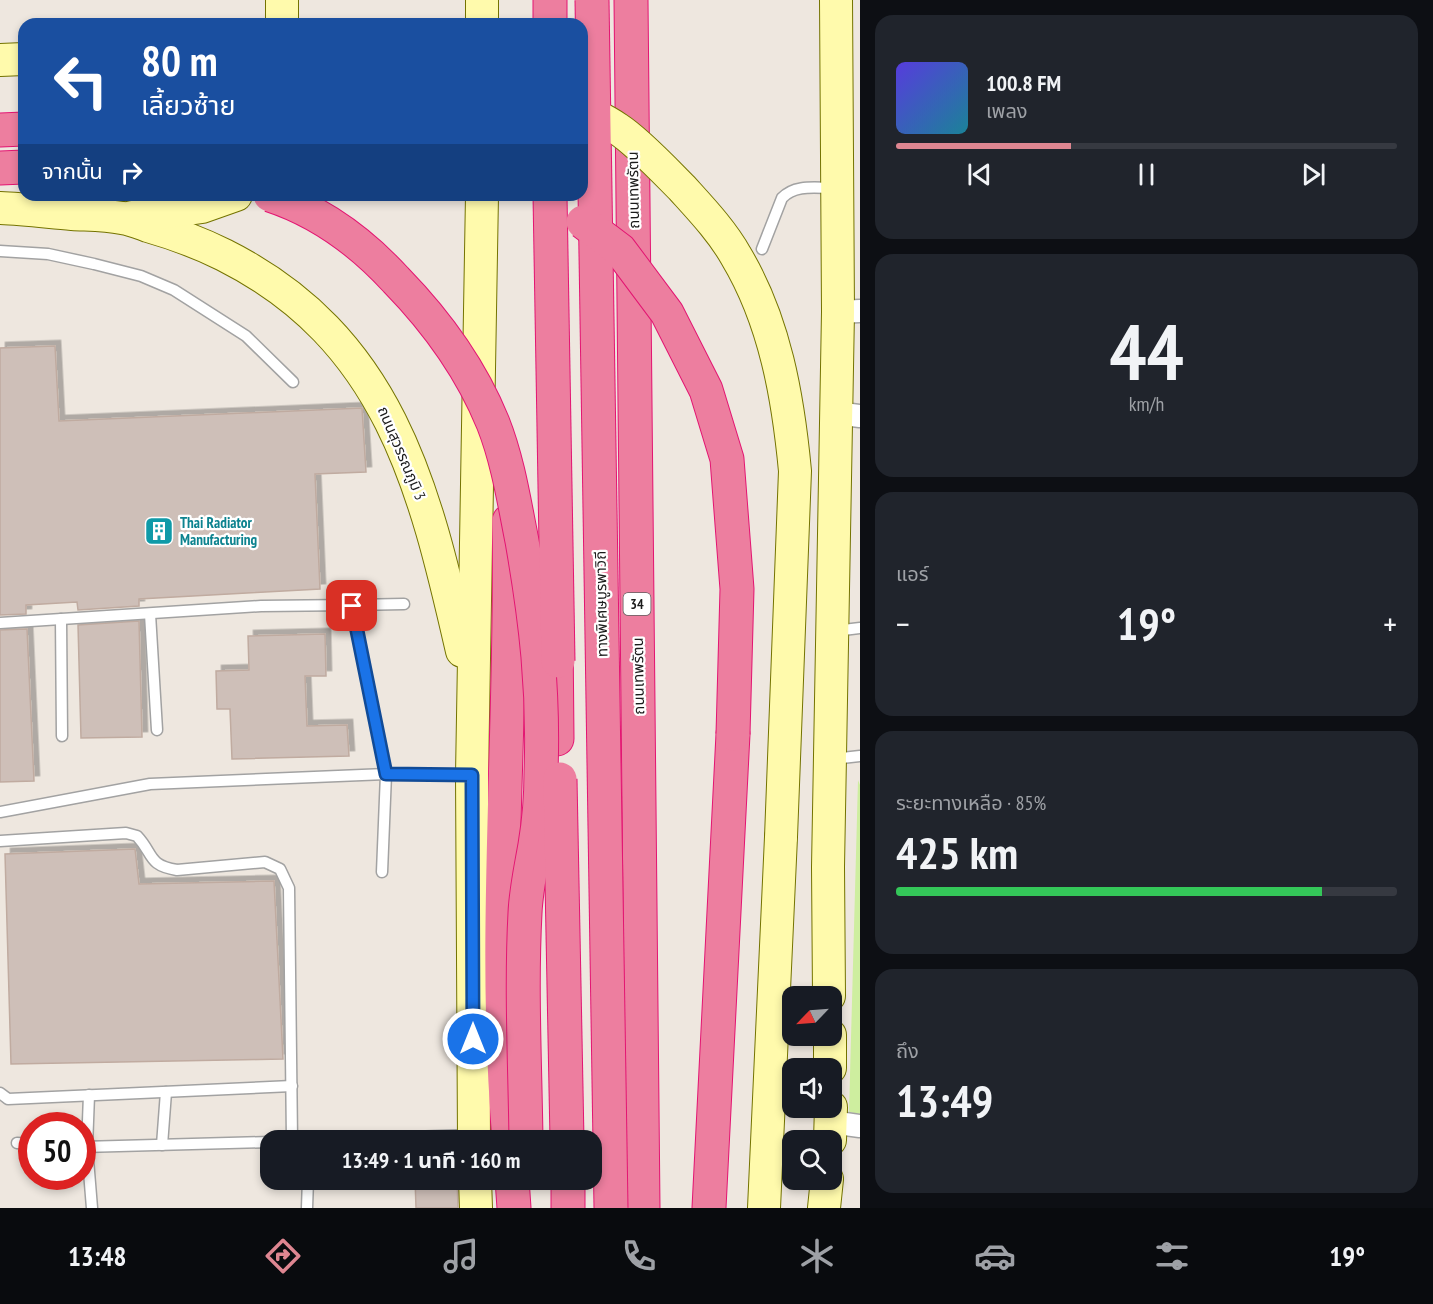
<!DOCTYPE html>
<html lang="th">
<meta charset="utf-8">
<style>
body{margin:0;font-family:"PT Sans Narrow","Noto Sans Thai",sans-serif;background:#20242c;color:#f1f3f6;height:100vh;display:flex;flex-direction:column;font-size:22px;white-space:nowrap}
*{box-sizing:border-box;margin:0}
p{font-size:20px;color:#9ea1a6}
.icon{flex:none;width:33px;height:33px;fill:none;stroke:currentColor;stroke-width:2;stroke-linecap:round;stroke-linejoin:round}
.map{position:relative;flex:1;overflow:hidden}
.side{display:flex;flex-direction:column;gap:15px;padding:15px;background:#0d0f14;width:573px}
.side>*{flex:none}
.banner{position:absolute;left:18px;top:18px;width:570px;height:183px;border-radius:18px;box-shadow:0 3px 9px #0003;background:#1a4fa0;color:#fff;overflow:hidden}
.needle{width:39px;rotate:245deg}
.fabs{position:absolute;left:782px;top:986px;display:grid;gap:12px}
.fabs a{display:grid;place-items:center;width:60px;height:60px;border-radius:12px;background:#171b24;box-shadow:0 3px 9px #0003;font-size:30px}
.speed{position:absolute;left:18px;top:1112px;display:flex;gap:12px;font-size:30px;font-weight:700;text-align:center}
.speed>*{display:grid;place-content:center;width:78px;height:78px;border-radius:50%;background:#171b24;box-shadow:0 3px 9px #0003;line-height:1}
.speed .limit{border:9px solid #d22;background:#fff;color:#111}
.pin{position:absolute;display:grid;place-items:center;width:51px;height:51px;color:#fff;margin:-26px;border-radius:12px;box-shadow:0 3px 9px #0006}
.me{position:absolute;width:66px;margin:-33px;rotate:0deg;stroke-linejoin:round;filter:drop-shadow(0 0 4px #0008)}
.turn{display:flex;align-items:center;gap:21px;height:126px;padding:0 24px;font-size:27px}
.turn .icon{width:78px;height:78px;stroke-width:2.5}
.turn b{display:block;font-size:42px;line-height:51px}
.then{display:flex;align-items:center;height:57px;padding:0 24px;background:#0003;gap:12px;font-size:22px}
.big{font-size:45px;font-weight:700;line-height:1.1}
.side .tile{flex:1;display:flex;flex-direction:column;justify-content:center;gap:9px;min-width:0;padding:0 21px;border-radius:18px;background:#20242c}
.side .dial{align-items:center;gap:0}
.dial b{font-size:78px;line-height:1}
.song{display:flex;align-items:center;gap:18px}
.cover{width:72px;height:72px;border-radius:9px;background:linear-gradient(135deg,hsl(250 70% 55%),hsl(190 70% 35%))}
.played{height:6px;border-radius:3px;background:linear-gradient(90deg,#de8691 35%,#363941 35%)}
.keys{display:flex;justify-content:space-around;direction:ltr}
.heat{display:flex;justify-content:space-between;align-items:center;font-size:33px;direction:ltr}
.charge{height:9px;border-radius:4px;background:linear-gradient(90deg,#34c759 85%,#363941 0)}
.trip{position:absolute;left:260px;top:1130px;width:342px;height:60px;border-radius:18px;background:#171b24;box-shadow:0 3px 9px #0003;font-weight:700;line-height:60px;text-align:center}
.tab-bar{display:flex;height:96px;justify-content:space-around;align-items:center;background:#090b0e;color:#9ea1a6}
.tab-bar .icon{width:42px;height:42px}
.tab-bar .on{color:#de8691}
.tab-bar b{font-size:27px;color:#f1f3f6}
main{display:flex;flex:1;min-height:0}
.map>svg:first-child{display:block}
.grass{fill:#ceee9f}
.building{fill:#cebfb8;stroke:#c0aba0;stroke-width:1.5;filter:url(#shadow)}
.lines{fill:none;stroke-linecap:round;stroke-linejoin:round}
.lane-casing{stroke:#a2a2a2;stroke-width:13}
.street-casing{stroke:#a2a2a2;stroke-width:25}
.secondary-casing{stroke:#747300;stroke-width:34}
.highway-casing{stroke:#e31572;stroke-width:35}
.lane{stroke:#fff;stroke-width:10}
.street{stroke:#fff;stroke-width:22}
.secondary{stroke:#fffaac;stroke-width:32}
.highway{stroke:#ed7e9f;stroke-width:33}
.secondary-bridge-casing{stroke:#747300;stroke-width:34;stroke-linecap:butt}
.highway-bridge-casing{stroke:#e31572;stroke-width:35;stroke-linecap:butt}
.secondary-bridge{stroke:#fffaac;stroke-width:32}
.highway-bridge{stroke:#ed7e9f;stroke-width:33}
.route-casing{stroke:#114b97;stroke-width:15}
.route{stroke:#1a73e8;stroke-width:10}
.labels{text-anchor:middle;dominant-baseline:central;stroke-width:4.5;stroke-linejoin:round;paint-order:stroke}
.shield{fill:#fff;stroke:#5f5f5f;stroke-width:1.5}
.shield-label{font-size:14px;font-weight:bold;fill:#1b1b1b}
.street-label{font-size:15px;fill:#1b1b1b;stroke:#fff}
.culture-label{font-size:15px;font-weight:bold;fill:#0d838f;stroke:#fff;text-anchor:start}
</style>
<main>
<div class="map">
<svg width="860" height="1208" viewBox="0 0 860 1208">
<defs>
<filter id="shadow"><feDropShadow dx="5.5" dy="-5.5" stdDeviation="0" flood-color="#0004"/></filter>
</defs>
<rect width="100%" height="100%" fill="#eee7df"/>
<polygon class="grass" points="858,780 860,785 860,1114 849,1112"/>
<g class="building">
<polygon points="55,346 59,421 362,408 366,472 315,474 320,589 139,599 139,606 78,610 77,602 26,605 26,614 0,615 0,348"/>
<polygon points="139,621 142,737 81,738 78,625"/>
<polygon points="27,629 34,781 0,782 0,630"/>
<polygon points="325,634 326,676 305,676 307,726 347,725 349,756 232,759 230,709 217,709 216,671 249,670 248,636"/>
<polygon points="135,849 139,884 274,881 283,1059 11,1064 5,854"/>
<polygon points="415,1179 457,1179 458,1208 416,1208"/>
</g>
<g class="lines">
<g class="lane-casing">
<g id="lane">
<path d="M 762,249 L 782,198 C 795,184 816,188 833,188"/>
<polyline points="0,251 48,254 94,264 141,276 174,290 246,336 293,382"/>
<polyline points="352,605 404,604"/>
<polyline points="150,614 157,730"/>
<polyline points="61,619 62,736"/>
<polyline points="0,623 261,606 352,605 386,774 382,872"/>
<polyline points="835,631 860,628"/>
<polyline points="833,759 860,756"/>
<polyline points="0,812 150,784 386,774 469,775"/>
<path d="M 0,841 L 126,833 L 137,836 C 154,854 147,865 177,870 L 265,862 L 280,869 L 289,888 L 292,1140"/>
<polyline points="0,1093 8,1099 292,1086"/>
<polyline points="89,1095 87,1147 92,1208"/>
<polyline points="319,1140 471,1135"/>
<polyline points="17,1143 32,1144"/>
<polyline points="162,1145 166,1092"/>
<polyline points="82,1147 270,1142"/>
<polyline points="307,1208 308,1179"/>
</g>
</g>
<g class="street-casing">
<g id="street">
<polyline points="838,312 860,311"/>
<polyline points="836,413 860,416"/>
<polyline points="831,1122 860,1126"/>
</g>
</g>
<g class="secondary-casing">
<g id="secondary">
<polyline points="482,0 482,24"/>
<polyline points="282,24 282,0"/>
<polyline points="0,60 24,59"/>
<path d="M 0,208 C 24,209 48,212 72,214 C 89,215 106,215 122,218 C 131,219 140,223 148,226 C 176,234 198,242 224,255 C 389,338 424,485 462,651"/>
<polyline points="132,217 202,207 236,195"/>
<polyline points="829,996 828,867 838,312 836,0"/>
<polyline points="830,1035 830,1068"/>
<polyline points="474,1140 472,775 482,195"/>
<polyline points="830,1140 831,1107"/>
<polyline points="475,1179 476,1208"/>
<polyline points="764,1208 781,837"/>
<polyline points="824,1208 827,1179"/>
</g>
</g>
<g class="highway-casing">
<g id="highway">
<polyline points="550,0 550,24"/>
<polyline points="631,0 643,1208"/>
<polyline points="0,130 24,129"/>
<polyline points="0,168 24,167"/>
<polyline points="556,632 557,739"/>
<path d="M 509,1140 C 491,934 513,727 509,521"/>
<polyline points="512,1179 514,1208"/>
<polyline points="568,1179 568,1208"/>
<polyline points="709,1208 733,734"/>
</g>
</g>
<use href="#lane" class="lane"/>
<use href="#street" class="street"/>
<use href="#secondary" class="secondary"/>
<use href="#highway" class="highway"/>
<g class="secondary-bridge-casing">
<path id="secondary-bridge" d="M 582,109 C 594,115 607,121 618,129 C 638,142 665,171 682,188 C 701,209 722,231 736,256 C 775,321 788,397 795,471 L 781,837"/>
</g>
<g class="highway-bridge-casing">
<g id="highway-bridge">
<polyline points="592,0 611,1208"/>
<path d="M 270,195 C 319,211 362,243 396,280 C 436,321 471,369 493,423 C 508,461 514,501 522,541 C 536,621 544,690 541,772 C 541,796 539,821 535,845 C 531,868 526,890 525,913 C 521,988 525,1065 526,1140"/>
<polyline points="550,195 558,661"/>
<polyline points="583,222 620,250 667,313 706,390 727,459 737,589 733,734"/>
<polyline points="560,779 567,1140"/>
</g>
</g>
<use href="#secondary-bridge" class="secondary-bridge"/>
<use href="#highway-bridge" class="highway-bridge"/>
</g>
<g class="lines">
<g class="route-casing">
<polyline id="route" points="352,606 386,774 472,775 473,1039"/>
</g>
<use href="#route" class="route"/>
</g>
<defs>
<g id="building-square" transform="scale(1.5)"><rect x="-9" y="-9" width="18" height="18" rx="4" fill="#0f9aa8" stroke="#fff"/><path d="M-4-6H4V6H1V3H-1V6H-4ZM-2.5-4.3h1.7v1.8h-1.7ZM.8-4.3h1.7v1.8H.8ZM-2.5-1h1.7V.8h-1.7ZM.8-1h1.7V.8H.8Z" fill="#fff"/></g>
</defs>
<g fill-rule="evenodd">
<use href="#building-square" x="159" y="531"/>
</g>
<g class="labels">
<rect class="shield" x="623.5" y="593" width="27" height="22" rx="4.5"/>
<g class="shield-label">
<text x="637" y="604">34</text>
</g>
<g class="street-label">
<text transform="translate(633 190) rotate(-91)">ถนนเทพรัตน</text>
<text transform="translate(402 453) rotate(67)">ถนนสุวรรณภูมิ 3</text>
<text transform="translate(601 604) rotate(-91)">ทางพิเศษบูรพาวิถี</text>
<text transform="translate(638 676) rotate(-91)">ถนนเทพรัตน</text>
</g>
<g class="culture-label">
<text x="180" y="522">Thai Radiator<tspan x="180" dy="17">Manufacturing</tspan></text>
</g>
</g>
</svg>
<div class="fabs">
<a><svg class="needle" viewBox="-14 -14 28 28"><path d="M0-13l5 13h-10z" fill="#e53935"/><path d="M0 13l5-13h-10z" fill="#9ea1a6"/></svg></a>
<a><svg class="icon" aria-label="sound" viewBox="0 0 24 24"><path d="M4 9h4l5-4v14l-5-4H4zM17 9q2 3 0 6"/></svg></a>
<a><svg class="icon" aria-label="search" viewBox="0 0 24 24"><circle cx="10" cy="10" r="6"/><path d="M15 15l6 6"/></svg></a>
</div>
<div class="speed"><div class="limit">50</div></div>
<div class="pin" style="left:352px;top:606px;background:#d93025"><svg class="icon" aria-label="arrive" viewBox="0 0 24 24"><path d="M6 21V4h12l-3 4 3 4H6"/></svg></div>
<svg class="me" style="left:473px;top:1039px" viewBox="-20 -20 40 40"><circle r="17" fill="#1a73e8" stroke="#fff" stroke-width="3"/><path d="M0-11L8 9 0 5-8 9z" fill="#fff"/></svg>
<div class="trip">13:49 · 1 นาที · 160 m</div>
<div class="banner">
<div class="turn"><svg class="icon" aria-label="left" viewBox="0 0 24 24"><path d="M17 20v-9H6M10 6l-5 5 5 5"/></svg><div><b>80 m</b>เลี้ยวซ้าย</div></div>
<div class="then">จากนั้น<svg class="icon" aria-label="right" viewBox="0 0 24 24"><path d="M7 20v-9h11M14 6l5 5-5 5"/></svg></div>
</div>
</div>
<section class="side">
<div class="tile">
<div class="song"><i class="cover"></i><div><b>100.8 FM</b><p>เพลง</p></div></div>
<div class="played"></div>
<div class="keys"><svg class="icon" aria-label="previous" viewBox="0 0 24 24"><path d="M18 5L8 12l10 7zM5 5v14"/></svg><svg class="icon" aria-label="pause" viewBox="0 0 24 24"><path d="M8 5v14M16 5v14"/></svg><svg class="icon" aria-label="next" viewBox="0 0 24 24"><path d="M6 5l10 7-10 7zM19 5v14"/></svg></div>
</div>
<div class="tile dial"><b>44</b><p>km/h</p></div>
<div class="tile"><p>แอร์</p>
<div class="heat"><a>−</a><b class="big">19°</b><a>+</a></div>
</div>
<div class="tile"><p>ระยะทางเหลือ · 85%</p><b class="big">425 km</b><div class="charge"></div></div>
<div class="tile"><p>ถึง</p><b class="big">13:49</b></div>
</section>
</main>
<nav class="tab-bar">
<b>13:48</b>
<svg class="icon on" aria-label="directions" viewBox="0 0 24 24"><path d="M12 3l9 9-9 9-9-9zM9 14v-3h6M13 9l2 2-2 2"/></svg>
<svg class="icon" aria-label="music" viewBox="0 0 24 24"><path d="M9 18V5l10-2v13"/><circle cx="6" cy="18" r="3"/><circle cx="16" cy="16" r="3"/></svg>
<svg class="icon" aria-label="phone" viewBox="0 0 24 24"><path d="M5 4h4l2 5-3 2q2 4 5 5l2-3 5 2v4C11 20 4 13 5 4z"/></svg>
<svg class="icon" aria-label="climate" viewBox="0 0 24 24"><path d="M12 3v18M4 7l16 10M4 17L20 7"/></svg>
<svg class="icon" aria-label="car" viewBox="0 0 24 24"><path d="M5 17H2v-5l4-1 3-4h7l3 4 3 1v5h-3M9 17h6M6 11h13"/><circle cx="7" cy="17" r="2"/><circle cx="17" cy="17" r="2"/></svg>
<svg class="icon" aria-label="filters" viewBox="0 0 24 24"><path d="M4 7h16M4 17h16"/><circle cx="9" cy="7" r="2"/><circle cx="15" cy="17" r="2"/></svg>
<b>19°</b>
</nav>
